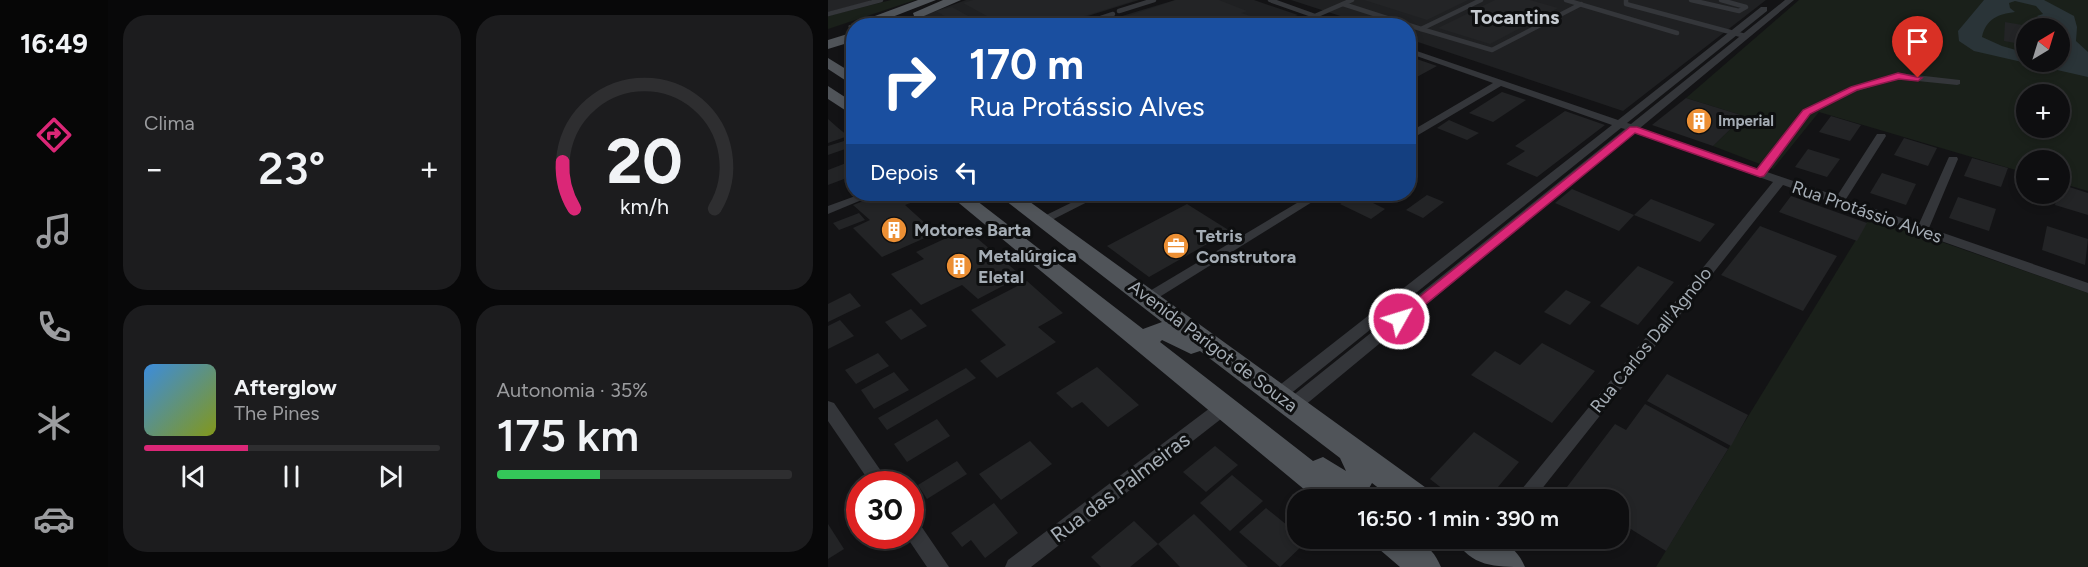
<!DOCTYPE html>
<html lang="pt">
<meta charset="utf-8">
<style>
body{margin:0;font-family:Figtree,sans-serif;background:#1c1c1e;color:#f1f3f6;height:100vh;display:flex;flex-direction:column;font-size:22px;white-space:nowrap}
*{box-sizing:border-box;margin:0}
p{font-size:20px;color:#9b9c9f}
.icon{flex:none;width:33px;height:33px;fill:none;stroke:currentColor;stroke-width:2;stroke-linecap:round;stroke-linejoin:round}
.map{position:relative;flex:1;overflow:hidden}
.drawer{display:flex;flex-direction:column;gap:15px;padding:15px;background:#080809;width:720px}
.drawer>*{flex:none}
.guide{position:absolute;left:18px;top:18px;width:570px;height:183px;border-radius:24px;box-shadow:0 3px 9px #0003,0 0 0 2px #2e2e30;background:#1a4fa0;color:#fff;overflow:hidden}
.needle{width:39px;rotate:38deg}
.fabs{position:absolute;left:1188px;top:18px;display:grid;gap:12px}
.fabs a{display:grid;place-items:center;width:54px;height:54px;border-radius:50%;background:#0e0e10;box-shadow:0 3px 9px #0003,0 0 0 2px #2e2e30;font-size:30px}
.speed{position:absolute;left:18px;top:471px;display:flex;gap:12px;font-size:30px;font-weight:700;text-align:center}
.speed>*{display:grid;place-content:center;width:78px;height:78px;border-radius:50%;background:#0e0e10;box-shadow:0 3px 9px #0003,0 0 0 2px #2e2e30;line-height:1}
.speed .limit{border:9px solid #d22;background:#fff;color:#111}
.pin{position:absolute;display:grid;place-items:center;width:51px;height:51px;color:#fff;margin:-62px -26px;border-radius:50% 50% 50% 0;rotate:-45deg;box-shadow:0 0 6px #0007}
.pin .icon{rotate:45deg}
.me{position:absolute;width:66px;margin:-33px;rotate:51deg;stroke-linejoin:round;filter:drop-shadow(0 0 4px #0008)}
.turn{display:flex;align-items:center;gap:21px;height:126px;padding:0 24px;font-size:27px}
.turn .icon{width:78px;height:78px;stroke-width:2.5}
.turn b{display:block;font-size:42px;line-height:51px}
.then{display:flex;align-items:center;height:57px;padding:0 24px;background:#0003;gap:12px;font-size:22px}
.big{font-size:45px;font-weight:600;line-height:1.1}
.drawer .card{flex:1;display:flex;flex-direction:column;justify-content:center;gap:9px;min-width:0;padding:0 21px;border-radius:24px;background:#1c1c1e}
.drawer .dial{align-items:center;gap:0}
.dial svg{height:156px;overflow:visible;fill:none;stroke:#2e2e30;stroke-width:7;stroke-linecap:round;text-anchor:middle}
.dial text{fill:#f1f3f6;stroke:none}
.song{display:flex;align-items:center;gap:18px}
.cover{width:72px;height:72px;border-radius:9px;background:linear-gradient(135deg,hsl(210 70% 55%),hsl(70 70% 35%))}
.played{height:6px;border-radius:3px;background:linear-gradient(90deg,#db2777 35%,#2e2e30 35%)}
.keys{display:flex;justify-content:space-around;direction:ltr}
.heat{display:flex;justify-content:space-between;align-items:center;font-size:33px;direction:ltr}
.charge{height:9px;border-radius:4px;background:linear-gradient(90deg,#34c759 35%,#2e2e30 0)}
.drawer .tiles{flex:1;display:grid;gap:15px;grid-template-columns:repeat(2,1fr)}
.trip{position:absolute;left:459px;top:489px;width:342px;height:60px;border-radius:24px;background:#0e0e10;box-shadow:0 3px 9px #0003,0 0 0 2px #2e2e30;font-weight:600;line-height:60px;text-align:center}
main{display:flex;flex:1;min-height:0}
.tabs{display:flex;flex-direction:column;width:108px;justify-content:space-around;align-items:center;background:#060606;color:#9b9c9f}
.tabs .icon{width:42px;height:42px}
.tabs .on{color:#db2777}
.tabs b{font-size:27px;color:#f1f3f6}
.map>svg:first-child{display:block}
.built{fill:#1f2022}
.green{fill:#1a201a;fill-rule:evenodd}
.water{fill:#2a3438;fill-rule:evenodd}
.building{fill:#232426}
.lines{fill:none;stroke-linecap:round;stroke-linejoin:round}
.lane{stroke:#34363a;stroke-width:4.5}
.street{fill:#34363a;fill-rule:evenodd}
.primary{fill:#505459;fill-rule:evenodd}
.route{fill:#db2777;stroke:#8e194d;stroke-width:1.5}
.labels{text-anchor:middle;dominant-baseline:central;stroke-width:6;stroke-linejoin:round;paint-order:stroke}
.far-poi-label{font-size:15px;font-weight:bold;fill:#a5adb5;stroke:#0e0f10;text-anchor:start}
.street-label{font-size:18px;fill:#a5adb5;stroke:#0e0f10}
.poi-label{font-size:18px;font-weight:bold;fill:#a5adb5;stroke:#0e0f10;text-anchor:start}
.far-district-label{font-size:20px;font-weight:bold;fill:#c6cbd1;stroke:#0e0f10}
.near-street-label{font-size:21px;fill:#a5adb5;stroke:#0e0f10}
</style>
<main>
<nav class="tabs">
<b>16:49</b>
<svg class="icon on" aria-label="directions" viewBox="0 0 24 24"><path d="M12 3l9 9-9 9-9-9zM9 14v-3h6M13 9l2 2-2 2"/></svg>
<svg class="icon" aria-label="music" viewBox="0 0 24 24"><path d="M9 18V5l10-2v13"/><circle cx="6" cy="18" r="3"/><circle cx="16" cy="16" r="3"/></svg>
<svg class="icon" aria-label="phone" viewBox="0 0 24 24"><path d="M5 4h4l2 5-3 2q2 4 5 5l2-3 5 2v4C11 20 4 13 5 4z"/></svg>
<svg class="icon" aria-label="climate" viewBox="0 0 24 24"><path d="M12 3v18M4 7l16 10M4 17L20 7"/></svg>
<svg class="icon" aria-label="car" viewBox="0 0 24 24"><path d="M5 17H2v-5l4-1 3-4h7l3 4 3 1v5h-3M9 17h6M6 11h13"/><circle cx="7" cy="17" r="2"/><circle cx="17" cy="17" r="2"/></svg>
</nav>
<section class="drawer">
<div class="tiles">
<div class="card"><p>Clima</p>
<div class="heat"><a>−</a><b class="big">23°</b><a>+</a></div>
</div>
<div class="card dial"><svg viewBox="0 0 100 80">
<path d="M14 69A42 42 0 1 1 86 69"/>
<path d="M14 69A42 42 0 0 1 8 45" stroke="#db2777"/>
<text x="50" y="56" font-size="32" font-weight="700">20</text>
<text x="50" y="72" font-size="11">km/h</text>
</svg></div>
<div class="card">
<div class="song"><i class="cover"></i><div><b>Afterglow</b><p>The Pines</p></div></div>
<div class="played"></div>
<div class="keys"><svg class="icon" aria-label="previous" viewBox="0 0 24 24"><path d="M18 5L8 12l10 7zM5 5v14"/></svg><svg class="icon" aria-label="pause" viewBox="0 0 24 24"><path d="M8 5v14M16 5v14"/></svg><svg class="icon" aria-label="next" viewBox="0 0 24 24"><path d="M6 5l10 7-10 7zM19 5v14"/></svg></div>
</div>
<div class="card"><p>Autonomia · 35%</p><b class="big">175 km</b><div class="charge"></div></div>
</div>
</section>
<div class="map">
<svg width="1260" height="567" viewBox="0 0 1260 567">
<rect width="100%" height="100%" fill="#131315"/>
<g class="built">
<polygon points="138,0 311,0 231,25 67,26"/>
<polygon points="347,0 426,0 470,15 444,25 261,26"/>
<polygon points="463,0 938,0 795,111 581,39 580,26 540,25"/>
</g>
<g class="green">
<polygon points="63,0 87,0 0,29 0,16"/>
<path d="M 971,0 L 1260,0 L 1260,191 L 1232,183 L 1232,160 L 1198,160 L 1198,173 L 991,112 L 945,169 L 885,146 L 916,116 L 858,98 ZM 1198,28 L 1232,28 L 1232,62 L 1198,62 ZM 1198,94 L 1232,94 L 1232,128 L 1198,128 Z"/>
<polygon points="1042,217 1260,293 1260,567 828,567"/>
</g>
<path class="water" d="M 1156,0 L 1216,0 L 1246,16 L 1249,27 L 1248,41 L 1260,52 L 1260,77 L 1146,51 L 1131,41 L 1130,31 ZM 1187,1 L 1208,6 L 1215,14 L 1209,16 L 1225,28 L 1232,28 L 1232,62 L 1198,62 L 1198,53 L 1174,46 L 1154,37 C 1158,19 1170,14 1187,12 L 1182,8 L 1181,3 Z"/>
<g class="building">
<polygon points="0,0 42,0 43,1 0,12"/>
<polygon points="145,0 304,0 305,1 231,24 221,19 199,26 177,26 135,3"/>
<polygon points="348,0 391,0 419,11 413,13 429,18 410,26 270,26"/>
<polygon points="536,0 640,0 599,20"/>
<polygon points="667,0 702,0 730,8 662,44 610,28"/>
<polygon points="124,7 158,26 134,26 108,11"/>
<polygon points="1177,22 1206,27 1198,28 1198,45 1176,41"/>
<polygon points="580,56 609,66 587,78 580,75"/>
<polygon points="674,92 698,100 665,122 641,113"/>
<polygon points="858,98 916,116 885,146 824,125"/>
<polygon points="737,111 777,125 709,177 678,164 697,151 687,146"/>
<polygon points="1003,116 1033,125 1022,141 991,132"/>
<polygon points="0,119 9,127 20,136 0,143"/>
<polygon points="621,120 651,133 639,140 609,128"/>
<polygon points="1076,138 1109,148 1100,166 1066,155"/>
<polygon points="16,141 23,147 0,155 0,146"/>
<polygon points="980,149 1012,159 999,177 967,167"/>
<polygon points="1144,158 1180,168 1173,187 1136,176"/>
<polygon points="26,160 26,188 16,179 0,185 0,170"/>
<polygon points="1054,173 1088,184 1078,205 1042,193"/>
<polygon points="1232,184 1260,193 1260,215 1227,205"/>
<polygon points="744,189 806,215 791,231 727,203"/>
<polygon points="53,194 87,194 93,199 77,205 108,233 54,257 25,228 42,220 25,205"/>
<polygon points="527,194 557,209 543,219 512,204"/>
<polygon points="599,195 616,202 595,218 578,210"/>
<polygon points="963,196 1039,223 1029,241 951,212"/>
<polygon points="1130,197 1168,209 1161,231 1121,218"/>
<polygon points="823,199 887,224 872,242 806,215"/>
<polygon points="359,204 402,231 321,277 279,246"/>
<polygon points="31,213 37,220 11,230 5,223"/>
<polygon points="932,226 1009,256 975,311 893,275"/>
<polygon points="1219,226 1260,239 1257,265 1214,250"/>
<polygon points="138,229 194,276 150,299 134,285 93,305 63,274 96,259 88,252"/>
<polygon points="810,266 846,282 810,325 772,306"/>
<polygon points="199,281 235,313 210,327 228,342 169,378 152,361 178,345 143,310"/>
<polygon points="738,290 763,302 742,325 716,312"/>
<polygon points="22,293 33,306 0,322 0,304"/>
<polygon points="83,309 99,326 73,340 57,322"/>
<polygon points="12,320 26,336 0,349 0,326"/>
<polygon points="714,343 767,371 724,423 643,375 667,351 692,365"/>
<polygon points="50,353 61,366 28,384 17,370"/>
<polygon points="269,367 311,405 280,427 254,402 244,408 228,393"/>
<polygon points="138,368 148,378 59,430 50,418"/>
<polygon points="66,372 81,390 46,409 33,390"/>
<polygon points="839,374 920,415 903,446 819,401"/>
<polygon points="817,404 900,449 838,551 790,521 790,500 758,500 739,487 787,424 798,430"/>
<polygon points="109,419 122,436 79,462 66,444"/>
<polygon points="646,432 691,462 659,500 629,500 602,479"/>
<polygon points="202,441 224,464 173,500 151,474"/>
<polygon points="387,446 410,465 378,492 355,472"/>
<polygon points="129,461 139,474 99,499 90,485"/>
<polygon points="404,475 435,501 402,531 372,503"/>
<polygon points="166,503 190,533 157,558 143,540 134,547 123,533"/>
<polygon points="438,508 470,534 470,538 478,542 452,567 411,532"/>
<polygon points="366,514 420,567 352,567 330,544"/>
<polygon points="306,521 330,544 302,567 273,567 263,557"/>
<polygon points="0,524 16,549 0,559"/>
</g>
<g class="lines">
<g class="lane">
<polyline points="442,0 487,16 524,0"/>
<polyline points="738,0 849,33"/>
<polyline points="798,0 798,4 917,36"/>
<polyline points="863,0 911,11 918,7 893,0"/>
<polyline points="515,4 593,29 653,0"/>
<polyline points="291,11 326,0"/>
<polyline points="0,14 53,0"/>
<polyline points="249,26 285,14"/>
<polyline points="593,29 664,50 753,4"/>
</g>
<g class="street">
<polygon points="957,0 966,0 812,128 930,169 975,110 1023,87 1070,73 1132,80 1132,84 1129,85 1070,79 1029,91 981,114 939,172 1009,196 1049,134 1057,134 1058,136 1018,199 1091,224 1120,159 1121,157 1129,157 1130,159 1101,228 1260,283 1260,293 955,185 705,500 685,500 945,182 806,133 470,411 464,412 458,411 456,406 458,401 797,129 793,128 456,399 450,401 444,399 442,395 444,391 784,125 673,86 580,141 580,133 665,83 580,53 580,48 790,120 933,7 939,7 939,11 799,123 803,124"/>
<polygon points="487,14 517,24 518,26 505,26 487,19 470,26 458,26"/>
<polygon points="33,194 48,194 0,214 0,206"/>
<polygon points="261,194 275,194 218,223 210,223 208,220"/>
<polygon points="484,194 497,194 325,301 315,301 313,298 315,295"/>
<polygon points="0,401 6,403 62,484 43,484 0,421"/>
<polygon points="396,401 402,402 404,407 402,412 203,567 177,567 180,560 390,402"/>
<polygon points="82,517 89,520 121,567 99,567 78,536 82,536"/>
</g>
<g class="primary">
<polygon points="90,0 108,0 41,26 26,26 26,30 20,26"/>
<polygon points="115,0 133,0 96,16 86,16 85,13"/>
<polygon points="26,32 26,41 0,49 0,40"/>
<polygon points="0,58 26,74 26,86 0,69"/>
<polygon points="0,86 26,103 26,116 0,99"/>
<path d="M 120,194 L 140,194 L 315,329 L 334,322 L 169,194 L 191,194 L 601,490 L 605,500 L 566,500 L 544,483 L 540,490 L 526,496 L 527,500 L 489,500 ZM 334,340 L 363,354 L 372,351 L 512,458 L 518,471 L 495,457 L 485,461 L 332,342 Z"/>
<path d="M 546,538 C 577,538 599,534 613,567 L 572,567 L 551,549 Z"/>
<path d="M 627,538 C 657,538 684,535 697,567 C 668,567 642,567 627,538 Z"/>
</g>
</g>
<polygon class="route" points="1070,73 1094,78 1090,81 1071,79 1029,90 982,114 936,176 932,177 807,133 576,322 566,322 564,319 802,127 809,127 929,169 975,110 1023,87"/>
<defs>
<g id="building-disc" transform="scale(1.35)"><circle r="9.5" fill="#ec8f34" stroke="#0e0f10"/><path d="M-4-6H4V6H1V3H-1V6H-4ZM-2.5-4.3h1.7v1.8h-1.7ZM.8-4.3h1.7v1.8H.8ZM-2.5-1h1.7V.8h-1.7ZM.8-1h1.7V.8H.8Z" fill="#fff"/></g>
<g id="office-disc" transform="scale(1.35)"><circle r="9.5" fill="#ec8f34" stroke="#0e0f10"/><path d="M-6-3h4V-5.5h4V-3h4V5H-6ZM-1-4.5V-3h2v-1.5ZM-6 0V1H6V0Z" fill="#fff"/></g>
</defs>
<g fill-rule="evenodd">
<use href="#building-disc" x="871" y="121"/>
<use href="#building-disc" x="66" y="230"/>
<use href="#office-disc" x="348" y="246"/>
<use href="#building-disc" x="131" y="266"/>
</g>
<g class="labels">
<g class="far-poi-label">
<text x="890" y="121">Imperial</text>
</g>
<g class="street-label">
<text transform="translate(1039 212) rotate(19)">Rua Protássio Alves</text>
<text transform="translate(823 340) rotate(-51)">Rua Carlos Dall'Agnolo</text>
<text transform="translate(385 346) rotate(37)">Avenida Parigot de Souza</text>
</g>
<g class="poi-label">
<text x="86" y="230">Motores Barta</text>
<text x="368" y="236">Tetris<tspan x="368" dy="21">Construtora</tspan></text>
<text x="150" y="256">Metalúrgica<tspan x="150" dy="21">Eletal</tspan></text>
</g>
<g class="far-district-label">
<text x="687" y="17">Tocantins</text>
</g>
<g class="near-street-label">
<text transform="translate(292 487) rotate(-37)">Rua das Palmeiras</text>
</g>
</g>
</svg>
<div class="fabs">
<a><svg class="needle" viewBox="-14 -14 28 28"><path d="M0-13l5 13h-10z" fill="#e53935"/><path d="M0 13l5-13h-10z" fill="#9b9c9f"/></svg></a>
<a>+</a>
<a>−</a>
</div>
<div class="speed"><div class="limit">30</div></div>
<div class="pin" style="left:1090px;top:78px;background:#d93025"><svg class="icon" aria-label="arrive" viewBox="0 0 24 24"><path d="M6 21V4h12l-3 4 3 4H6"/></svg></div>
<svg class="me" style="left:571px;top:319px" viewBox="-20 -20 40 40"><circle r="17" fill="#db2777" stroke="#fff" stroke-width="3"/><path d="M0-11L8 9 0 5-8 9z" fill="#fff"/></svg>
<div class="trip">16:50 · 1 min · 390 m</div>
<div class="guide">
<div class="turn"><svg class="icon" aria-label="right" viewBox="0 0 24 24"><path d="M7 20v-9h11M14 6l5 5-5 5"/></svg><div><b>170 m</b>Rua Protássio Alves</div></div>
<div class="then">Depois<svg class="icon" aria-label="left" viewBox="0 0 24 24"><path d="M17 20v-9H6M10 6l-5 5 5 5"/></svg></div>
</div>
</div>
</main>
